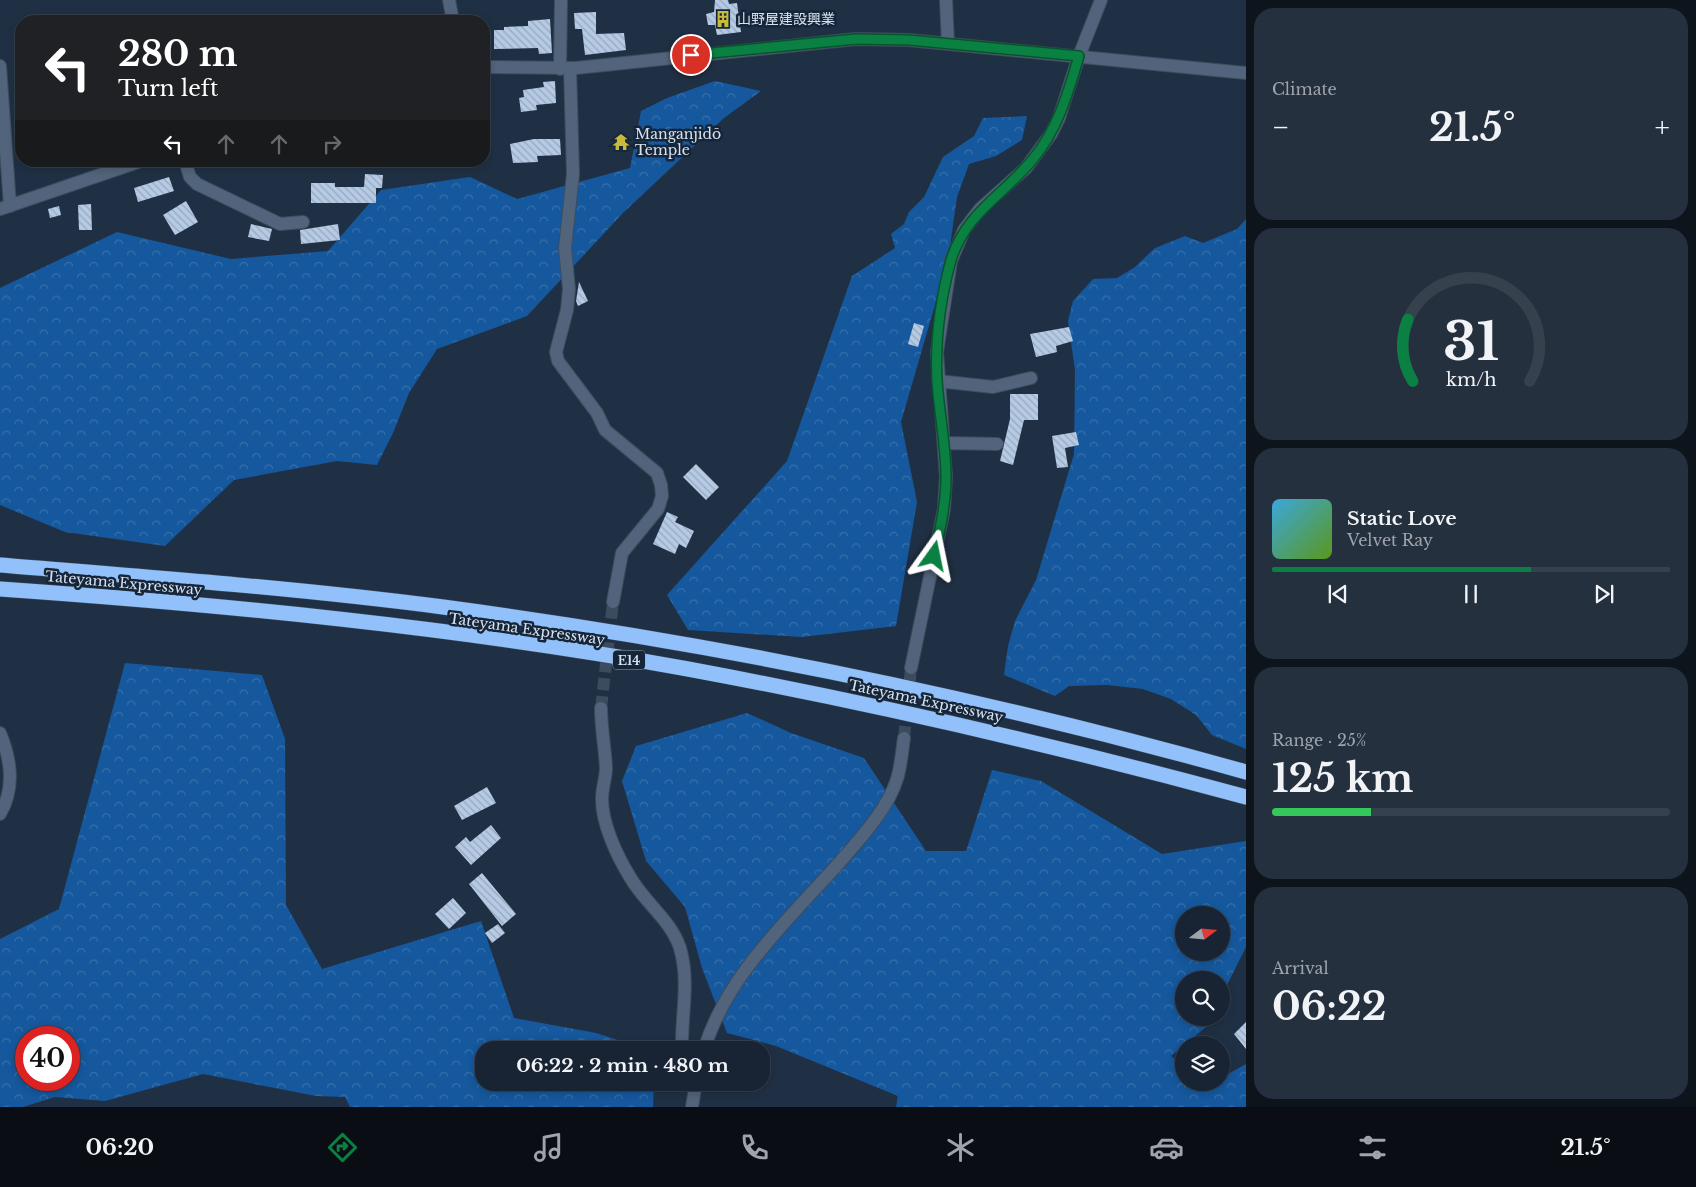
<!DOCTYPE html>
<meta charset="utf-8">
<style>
body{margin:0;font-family:"Libre Baskerville","Noto Sans JP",serif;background:#25303f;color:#f1f3f6;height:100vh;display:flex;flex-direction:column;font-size:19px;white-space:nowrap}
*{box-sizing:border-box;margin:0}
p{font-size:16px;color:#9fa4ac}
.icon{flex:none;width:28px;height:28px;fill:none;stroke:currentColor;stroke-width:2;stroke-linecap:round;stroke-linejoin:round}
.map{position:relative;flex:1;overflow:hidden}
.details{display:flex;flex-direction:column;gap:8px;padding:8px;background:#0d141c;width:450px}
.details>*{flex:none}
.top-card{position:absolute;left:15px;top:15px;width:475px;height:152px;border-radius:20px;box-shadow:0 2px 8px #0003,0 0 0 1px #36414e;background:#202124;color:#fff;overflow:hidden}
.needle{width:32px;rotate:74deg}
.fabs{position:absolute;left:1175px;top:906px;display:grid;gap:10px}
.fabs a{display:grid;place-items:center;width:55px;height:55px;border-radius:50%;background:#182433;box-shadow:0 2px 8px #0003,0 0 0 1px #36414e;font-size:25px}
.speed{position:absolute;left:15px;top:1026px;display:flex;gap:10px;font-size:25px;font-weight:700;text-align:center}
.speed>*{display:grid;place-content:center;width:65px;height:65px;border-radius:50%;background:#182433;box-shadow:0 2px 8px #0003,0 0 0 1px #36414e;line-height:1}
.speed .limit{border:8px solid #d22;background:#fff;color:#111}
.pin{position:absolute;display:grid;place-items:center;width:42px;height:42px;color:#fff;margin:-21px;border:2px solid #fff;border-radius:50%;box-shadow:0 1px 5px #0007}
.me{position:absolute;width:55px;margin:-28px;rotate:12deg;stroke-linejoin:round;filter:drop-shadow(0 0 4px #0008)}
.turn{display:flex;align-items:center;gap:18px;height:105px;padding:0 20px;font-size:22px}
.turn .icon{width:65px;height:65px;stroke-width:2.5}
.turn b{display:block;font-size:35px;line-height:42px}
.lanes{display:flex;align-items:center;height:48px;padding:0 20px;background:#0003;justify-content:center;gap:25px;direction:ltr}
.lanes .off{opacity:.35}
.big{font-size:38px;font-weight:700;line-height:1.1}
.details .tile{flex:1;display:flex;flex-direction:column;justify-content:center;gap:8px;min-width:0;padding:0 18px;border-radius:20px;background:#25303f}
.details .dial{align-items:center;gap:0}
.dial svg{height:130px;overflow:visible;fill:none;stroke:#36414e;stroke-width:7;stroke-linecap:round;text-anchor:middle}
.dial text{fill:#f1f3f6;stroke:none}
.song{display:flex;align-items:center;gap:15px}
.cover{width:60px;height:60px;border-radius:8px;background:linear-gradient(135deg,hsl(200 70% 55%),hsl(90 70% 35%))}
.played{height:5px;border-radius:2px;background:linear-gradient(90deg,#0b8043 65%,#36414e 65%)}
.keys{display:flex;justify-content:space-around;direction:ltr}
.heat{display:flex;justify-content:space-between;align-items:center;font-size:28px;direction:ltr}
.charge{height:8px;border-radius:4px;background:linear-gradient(90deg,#34c759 25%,#36414e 0)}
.trip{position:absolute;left:475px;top:1041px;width:295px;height:50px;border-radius:20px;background:#182433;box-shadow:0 2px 8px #0003,0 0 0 1px #36414e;font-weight:700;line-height:50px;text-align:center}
.tabs{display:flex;height:80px;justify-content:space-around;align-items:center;background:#0a0e14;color:#9fa4ac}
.tabs .icon{width:35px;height:35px}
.tabs .selected{color:#0b8043}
.tabs b{font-size:22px;color:#f1f3f6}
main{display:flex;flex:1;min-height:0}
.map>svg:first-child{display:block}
.forest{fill:url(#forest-crowns);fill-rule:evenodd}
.building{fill:url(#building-back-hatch)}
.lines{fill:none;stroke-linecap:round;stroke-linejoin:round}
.minor-tunnel{stroke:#3c4b5e;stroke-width:12;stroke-dasharray:12 6;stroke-linecap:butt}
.minor-casing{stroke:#3e4d5d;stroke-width:14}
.highway-casing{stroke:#3e4d5d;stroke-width:16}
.minor{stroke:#52647b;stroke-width:12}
.highway{stroke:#91c0fa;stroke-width:15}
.route-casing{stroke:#07532c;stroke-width:12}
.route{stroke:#0b8043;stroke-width:9}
.labels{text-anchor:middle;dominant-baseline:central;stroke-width:5;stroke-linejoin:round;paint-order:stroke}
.shield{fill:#16263a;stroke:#9eaab9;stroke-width:1}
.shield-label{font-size:12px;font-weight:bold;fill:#d8e2ef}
.poi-label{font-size:14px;fill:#d8e2ef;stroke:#16263a;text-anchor:start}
.street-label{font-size:14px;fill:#d8e2ef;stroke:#16263a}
</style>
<main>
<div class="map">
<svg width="1246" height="1107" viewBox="0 0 1246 1107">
<defs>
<pattern id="forest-crowns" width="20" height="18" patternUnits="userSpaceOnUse" patternTransform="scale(1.25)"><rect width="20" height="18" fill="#15589d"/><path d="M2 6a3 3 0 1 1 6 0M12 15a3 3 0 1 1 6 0" fill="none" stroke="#3670ab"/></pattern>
<pattern id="building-back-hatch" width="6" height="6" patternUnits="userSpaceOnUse" patternTransform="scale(1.25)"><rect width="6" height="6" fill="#b5cae4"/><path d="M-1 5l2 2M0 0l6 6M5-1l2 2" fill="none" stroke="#98a8bd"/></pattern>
</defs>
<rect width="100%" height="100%" fill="#203044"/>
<g class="forest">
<polygon points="715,81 761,91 724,118 623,213 527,316 437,349 409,393 393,433 377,465 337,461 234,480 165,546 65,532 0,505 0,288 117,232 231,259 328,251 381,190 470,177 517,199 630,168 641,111 667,98"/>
<polygon points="1027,116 1022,140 996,156 969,164 957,197 950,246 939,291 901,422 917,502 896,626 802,637 688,630 667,595 787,461 852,276 895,248 891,234 904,224 909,212 924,197 943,157 974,136 983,118"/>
<polygon points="1246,219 1246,749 1212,735 1196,715 1171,699 1143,689 1107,685 1069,686 1055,696 1004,675 1008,646 1015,621 1036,580 1074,454 1075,370 1068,321 1073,301 1093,279 1117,278 1135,267 1155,248 1185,236 1203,243 1237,229"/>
<path d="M 125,663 L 262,675 L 285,739 L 286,905 L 322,969 L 481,921 L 514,1018 L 596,1033 L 649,1050 L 484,1050 L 484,1082 L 654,1083 L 653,1107 L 350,1107 L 345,1097 L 316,1096 L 203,1074 L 105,1101 L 55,1097 L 23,1107 L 0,1107 L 0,939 L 59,909 ZM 26,1038 L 69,1038 L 69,1080 L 26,1080 Z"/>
<path d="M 747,713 L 791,733 L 864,758 L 926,851 L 966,851 L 992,770 L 1041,781 L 1162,854 L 1246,841 L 1246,947 L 1221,997 L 1221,980 L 1184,980 L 1184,1018 L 1211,1018 L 1206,1027 L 1171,1056 L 1184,1066 L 1184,1082 L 1221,1082 L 1221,1078 L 1246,1064 L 1246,1107 L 896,1107 L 898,1096 L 776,1046 L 727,1033 L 702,968 L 685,907 L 646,861 L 622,781 L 636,746 ZM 1184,915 L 1221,915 L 1221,952 L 1184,952 Z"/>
</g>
<g class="building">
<polygon points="715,0 728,0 729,4 737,3 741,32 717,35 715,25 708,25 706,14 714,12"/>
<polygon points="596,12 596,34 624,33 626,50 585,55 582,29 575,29 574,13"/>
<polygon points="550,19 552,53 539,54 538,48 494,49 494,30 504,30 504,27 528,26 528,21"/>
<polygon points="555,81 556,103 536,105 537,110 521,112 519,98 524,97 523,90 544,87 543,82"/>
<polygon points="534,139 560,139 561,155 537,156 538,162 513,163 510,144"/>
<polygon points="365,174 383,175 382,188 376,188 376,203 311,203 311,183 335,183 335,187 364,187"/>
<polygon points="169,177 174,191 138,202 134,188"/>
<polygon points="186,201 198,222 175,235 163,215"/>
<polygon points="91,204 92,230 79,230 78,205"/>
<polygon points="59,206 61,215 50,218 48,209"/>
<polygon points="251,224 272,229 269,241 248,237"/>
<polygon points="338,224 340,240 301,244 300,230"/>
<polygon points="579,282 588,301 578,306 576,301"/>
<polygon points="914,323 924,326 918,347 908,344"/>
<polygon points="1069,327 1073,341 1056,346 1057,352 1036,357 1030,334"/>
<polygon points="1010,394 1038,394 1038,420 1024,420 1013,465 1000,461 1010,419"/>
<polygon points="1076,432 1079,445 1065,448 1068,467 1057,468 1052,436"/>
<polygon points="696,464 719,487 706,500 683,477"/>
<polygon points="667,512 678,517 675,522 694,531 686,548 679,544 675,554 653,544"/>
<polygon points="487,787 496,803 462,820 454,806"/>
<polygon points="491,825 501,838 471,865 455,847 466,837 470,842"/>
<polygon points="482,873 516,914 502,926 469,884"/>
<polygon points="453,898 466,913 449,929 435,914"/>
<polygon points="498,924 505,933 492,943 485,933"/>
<polygon points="1246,1022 1246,1049 1234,1034"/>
</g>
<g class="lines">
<g class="minor-tunnel">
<polyline points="601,708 613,602"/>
<polyline points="904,738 911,668"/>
</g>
<g class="minor-casing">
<g id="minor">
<polyline points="449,0 453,21"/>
<polyline points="946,0 948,44"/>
<polyline points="0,66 10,206"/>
<polyline points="484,67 576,68 856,39 909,40 1246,73"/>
<polyline points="570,68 573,174 565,248 569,289 567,310 556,352 558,361 597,413 605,430 657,473 661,485 662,496 658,509 622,553 613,602"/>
<polyline points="560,69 561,0"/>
<polyline points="185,161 190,177 197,184 280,224 303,222"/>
<polyline points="0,209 141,161"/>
<polyline points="938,381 993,387 1031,378"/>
<polyline points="944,443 997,444"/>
<polyline points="911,668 944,509 946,477 937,352 951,261 964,230 980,209 1026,168 1051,134 1059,118 1079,56 1101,0"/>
<path d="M 601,708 C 601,728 605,748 606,768 C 606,778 602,788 602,799 C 602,824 617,856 630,877 C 644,902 671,920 680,948 C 690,982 681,1016 682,1050"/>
<path d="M 0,733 C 11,759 15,789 0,814"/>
<path d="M 704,1050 C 726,976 789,919 839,863 C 859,840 888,809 897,779 C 901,766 902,752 904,738"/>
<polyline points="692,1107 696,1082"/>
</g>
</g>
<g class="highway-casing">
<g id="highway">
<path d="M 0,565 C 148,577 296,588 443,607 C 714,643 983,698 1246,772"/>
<path d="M 0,589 C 229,605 462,628 688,669 C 876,704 1062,747 1246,797"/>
</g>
</g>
<use href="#minor" class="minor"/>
<use href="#highway" class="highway"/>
</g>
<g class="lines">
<g class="route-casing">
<path id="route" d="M 691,55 L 856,39 L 909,40 L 1079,56 C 1068,93 1058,129 1033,159 C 1004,195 966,212 951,260 C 941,297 935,341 937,380 C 939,412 946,445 946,477 C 946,504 940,530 934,556"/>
</g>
<use href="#route" class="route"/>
</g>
<defs>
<g id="building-bare" transform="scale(1.35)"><path d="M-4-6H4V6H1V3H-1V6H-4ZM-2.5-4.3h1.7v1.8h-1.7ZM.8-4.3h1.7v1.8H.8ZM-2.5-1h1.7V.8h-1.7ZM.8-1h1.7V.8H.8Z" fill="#c8bb3b" stroke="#16263a" stroke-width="2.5" paint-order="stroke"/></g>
<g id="temple-bare" transform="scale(1.35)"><path d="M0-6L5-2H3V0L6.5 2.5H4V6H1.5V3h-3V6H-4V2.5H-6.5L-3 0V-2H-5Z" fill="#c8bb3b" stroke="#16263a" stroke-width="2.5" paint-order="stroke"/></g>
</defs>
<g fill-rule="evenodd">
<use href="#building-bare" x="723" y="19"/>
<use href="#temple-bare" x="621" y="142"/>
</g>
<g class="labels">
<rect class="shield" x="613" y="650.5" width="32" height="19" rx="4"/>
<g class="shield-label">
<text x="629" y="660">E14</text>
</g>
<g class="poi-label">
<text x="737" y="19">山野屋建設興業</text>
<text x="635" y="134">Manganjidō<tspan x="635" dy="16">Temple</tspan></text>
</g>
<g class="street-label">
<text transform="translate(124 583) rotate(5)">Tateyama Expressway</text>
<text transform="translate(527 629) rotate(8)">Tateyama Expressway</text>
<text transform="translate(926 701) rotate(12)">Tateyama Expressway</text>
</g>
</g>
</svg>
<div class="fabs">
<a><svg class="needle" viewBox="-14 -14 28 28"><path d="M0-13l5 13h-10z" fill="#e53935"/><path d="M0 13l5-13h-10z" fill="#9fa4ac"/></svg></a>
<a><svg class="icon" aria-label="search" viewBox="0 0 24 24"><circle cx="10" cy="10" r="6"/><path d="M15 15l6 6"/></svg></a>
<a><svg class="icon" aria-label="layers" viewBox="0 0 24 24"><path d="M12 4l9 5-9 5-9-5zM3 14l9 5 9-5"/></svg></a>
</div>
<div class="speed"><div class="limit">40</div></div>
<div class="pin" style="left:691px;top:55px;background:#d93025"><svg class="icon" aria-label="arrive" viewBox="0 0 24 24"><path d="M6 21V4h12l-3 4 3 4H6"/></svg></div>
<svg class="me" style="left:934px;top:556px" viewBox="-20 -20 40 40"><path d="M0-17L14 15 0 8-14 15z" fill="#0b8043" stroke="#fff" stroke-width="4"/></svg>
<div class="trip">06:22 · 2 min · 480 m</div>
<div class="top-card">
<div class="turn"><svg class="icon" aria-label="left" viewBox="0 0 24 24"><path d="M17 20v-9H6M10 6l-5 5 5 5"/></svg><div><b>280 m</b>Turn left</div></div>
<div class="lanes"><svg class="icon" aria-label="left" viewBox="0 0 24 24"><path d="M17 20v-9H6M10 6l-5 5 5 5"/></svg><svg class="icon off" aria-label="ahead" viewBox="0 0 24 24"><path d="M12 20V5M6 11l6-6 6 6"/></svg><svg class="icon off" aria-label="ahead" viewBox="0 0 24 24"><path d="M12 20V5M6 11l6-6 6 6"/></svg><svg class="icon off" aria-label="right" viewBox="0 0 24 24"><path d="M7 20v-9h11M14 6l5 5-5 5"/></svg></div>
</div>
</div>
<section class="details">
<div class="tile"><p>Climate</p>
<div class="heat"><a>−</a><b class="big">21.5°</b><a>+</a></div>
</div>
<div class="tile dial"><svg viewBox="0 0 100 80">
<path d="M14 69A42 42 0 1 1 86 69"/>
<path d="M14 69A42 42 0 0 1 11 31" stroke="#0b8043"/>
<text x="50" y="56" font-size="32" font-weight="700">31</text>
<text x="50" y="72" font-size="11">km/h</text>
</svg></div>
<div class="tile">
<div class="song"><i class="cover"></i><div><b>Static Love</b><p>Velvet Ray</p></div></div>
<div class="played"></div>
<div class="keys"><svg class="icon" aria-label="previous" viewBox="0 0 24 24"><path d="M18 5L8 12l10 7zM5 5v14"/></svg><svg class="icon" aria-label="pause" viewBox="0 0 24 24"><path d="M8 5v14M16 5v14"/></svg><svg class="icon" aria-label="next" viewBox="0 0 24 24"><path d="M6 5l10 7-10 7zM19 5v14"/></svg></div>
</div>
<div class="tile"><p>Range · 25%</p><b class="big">125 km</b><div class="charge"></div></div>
<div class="tile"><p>Arrival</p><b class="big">06:22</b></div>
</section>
</main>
<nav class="tabs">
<b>06:20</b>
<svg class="icon selected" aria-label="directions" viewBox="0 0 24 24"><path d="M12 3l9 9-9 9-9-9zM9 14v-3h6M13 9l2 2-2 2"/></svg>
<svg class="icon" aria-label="music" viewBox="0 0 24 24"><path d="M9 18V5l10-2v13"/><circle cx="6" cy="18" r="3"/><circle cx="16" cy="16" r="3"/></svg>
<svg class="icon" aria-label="phone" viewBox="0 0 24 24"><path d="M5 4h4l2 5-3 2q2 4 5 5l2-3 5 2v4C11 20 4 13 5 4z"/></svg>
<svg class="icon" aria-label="climate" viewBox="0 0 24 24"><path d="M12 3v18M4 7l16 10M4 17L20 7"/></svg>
<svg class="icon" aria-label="car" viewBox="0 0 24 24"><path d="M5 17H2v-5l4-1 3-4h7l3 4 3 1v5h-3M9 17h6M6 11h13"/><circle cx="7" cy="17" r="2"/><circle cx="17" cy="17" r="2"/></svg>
<svg class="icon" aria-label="filters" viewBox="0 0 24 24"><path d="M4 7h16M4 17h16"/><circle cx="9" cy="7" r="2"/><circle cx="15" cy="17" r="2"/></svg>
<b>21.5°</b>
</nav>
